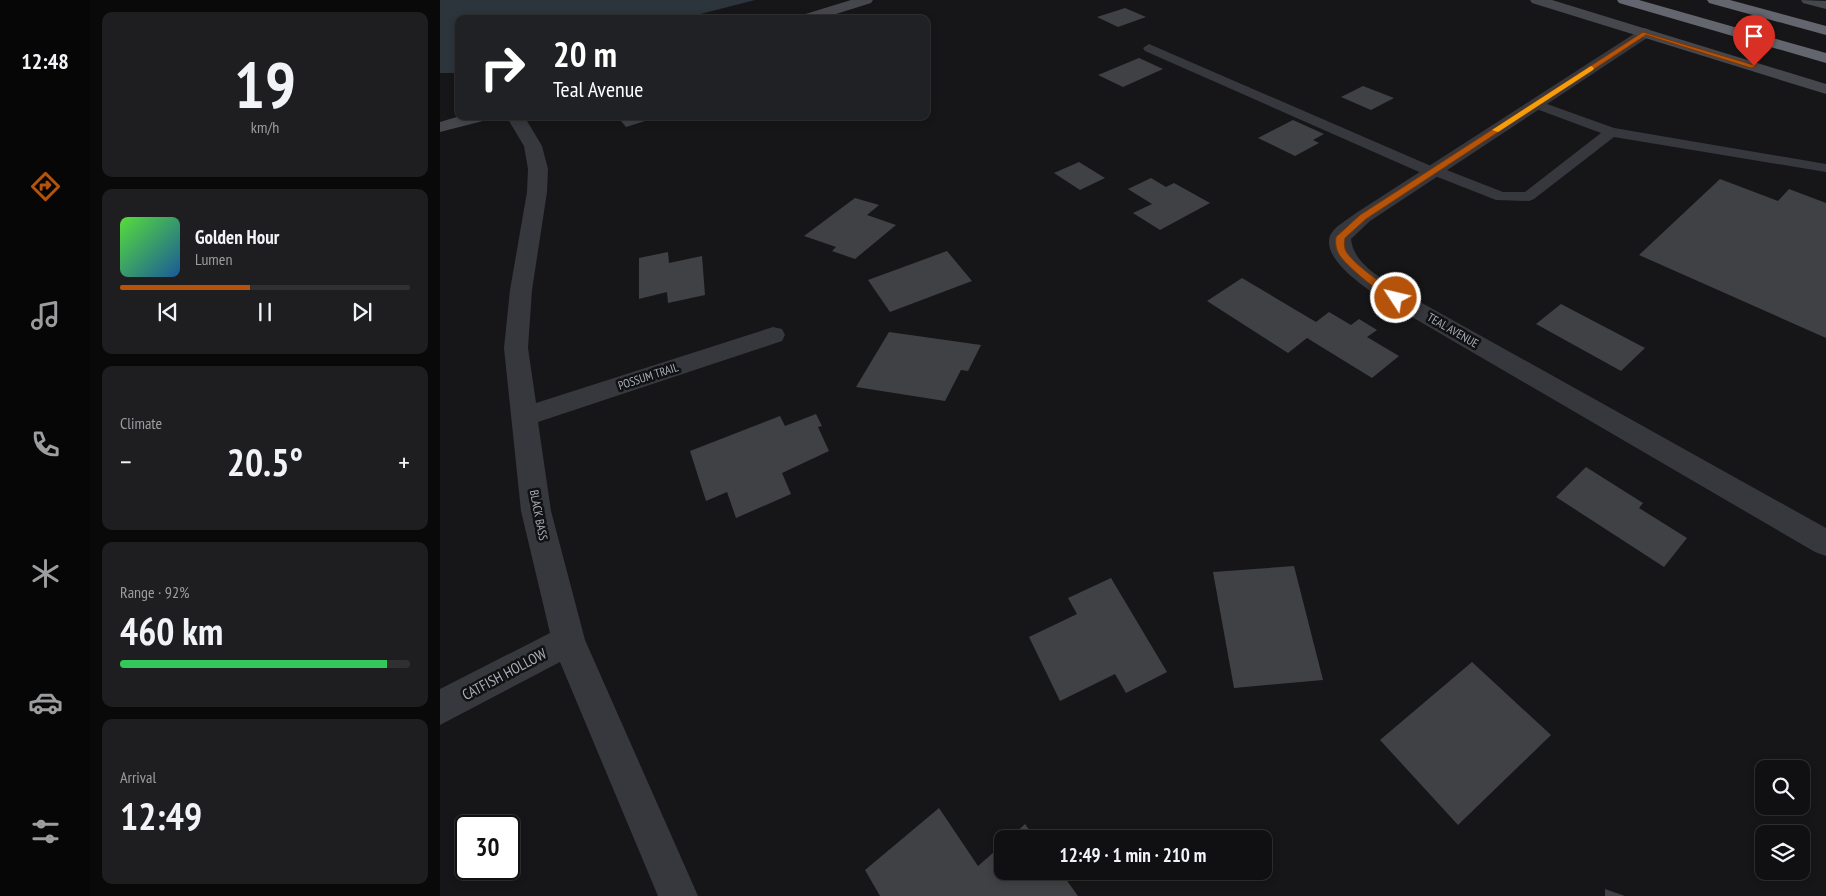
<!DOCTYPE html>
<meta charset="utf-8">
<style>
body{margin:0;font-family:"PT Sans Narrow",sans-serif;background:#1e1e20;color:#f1f3f6;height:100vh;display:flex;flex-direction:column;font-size:19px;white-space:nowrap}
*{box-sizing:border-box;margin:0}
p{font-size:16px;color:#9c9d9f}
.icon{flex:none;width:28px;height:28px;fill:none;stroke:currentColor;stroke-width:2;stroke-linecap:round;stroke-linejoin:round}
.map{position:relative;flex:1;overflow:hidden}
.details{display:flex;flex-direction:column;gap:12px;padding:12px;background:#09090a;width:350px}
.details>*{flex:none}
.guide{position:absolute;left:15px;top:15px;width:475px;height:105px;border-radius:10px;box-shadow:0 2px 8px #0003,0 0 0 1px #303032;background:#202124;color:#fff;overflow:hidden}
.controls{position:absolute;left:1315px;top:760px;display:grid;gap:10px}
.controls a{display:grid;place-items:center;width:55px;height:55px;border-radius:10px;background:#101012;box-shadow:0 2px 8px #0003,0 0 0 1px #303032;font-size:25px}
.speed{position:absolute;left:15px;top:815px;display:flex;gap:10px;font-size:25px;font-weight:700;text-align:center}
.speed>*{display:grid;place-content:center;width:65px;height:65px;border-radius:50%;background:#101012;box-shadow:0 2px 8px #0003,0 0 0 1px #303032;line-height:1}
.speed .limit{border:2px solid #111;border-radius:8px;background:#fff;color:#111}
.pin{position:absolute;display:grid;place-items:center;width:42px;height:42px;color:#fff;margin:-51px -21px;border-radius:50% 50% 50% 0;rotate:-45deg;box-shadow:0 0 5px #0007}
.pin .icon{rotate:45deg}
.me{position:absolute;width:55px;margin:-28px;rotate:305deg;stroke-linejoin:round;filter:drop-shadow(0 0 4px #0008)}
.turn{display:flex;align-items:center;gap:18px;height:105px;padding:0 15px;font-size:22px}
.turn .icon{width:65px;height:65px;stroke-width:2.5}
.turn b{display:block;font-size:35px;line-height:42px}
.big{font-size:38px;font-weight:800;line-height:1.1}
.details .card{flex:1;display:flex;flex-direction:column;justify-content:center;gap:8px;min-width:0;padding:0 18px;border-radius:10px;background:#1e1e20}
.details .dial{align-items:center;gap:0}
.dial b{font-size:65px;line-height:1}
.song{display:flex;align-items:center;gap:15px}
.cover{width:60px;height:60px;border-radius:8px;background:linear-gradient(135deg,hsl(110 70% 55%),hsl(210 70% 35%))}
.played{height:5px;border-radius:2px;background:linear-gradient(90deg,#b45309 45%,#303032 45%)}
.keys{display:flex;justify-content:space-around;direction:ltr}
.heat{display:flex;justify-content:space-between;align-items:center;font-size:28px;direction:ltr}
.charge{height:8px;border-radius:4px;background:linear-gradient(90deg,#34c759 92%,#303032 0)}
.trip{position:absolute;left:554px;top:830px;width:278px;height:50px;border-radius:10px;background:#101012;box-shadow:0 2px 8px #0003,0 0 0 1px #303032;font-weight:800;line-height:50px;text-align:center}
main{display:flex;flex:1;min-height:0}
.dock{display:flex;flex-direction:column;width:90px;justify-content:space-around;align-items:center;background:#060607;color:#9c9d9f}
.dock .icon{width:35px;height:35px}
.dock .selected{color:#b45309}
.dock b{font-size:22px;color:#f1f3f6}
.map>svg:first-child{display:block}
.water{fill:#2c353c}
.building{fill:#404145}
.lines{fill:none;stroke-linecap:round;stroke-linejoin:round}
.lane{fill:#37383d;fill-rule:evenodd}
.street{fill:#37383d;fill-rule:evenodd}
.secondary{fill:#45474d;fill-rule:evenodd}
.highway{fill:#63666e;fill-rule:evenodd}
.route{fill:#b45309;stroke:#753606}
.slow{fill:#f59e0b}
.labels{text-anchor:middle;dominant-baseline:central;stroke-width:5;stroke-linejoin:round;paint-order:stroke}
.street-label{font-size:12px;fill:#a8adb8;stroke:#111113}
.near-street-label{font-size:15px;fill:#a8adb8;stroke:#111113}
</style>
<main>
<nav class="dock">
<b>12:48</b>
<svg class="icon selected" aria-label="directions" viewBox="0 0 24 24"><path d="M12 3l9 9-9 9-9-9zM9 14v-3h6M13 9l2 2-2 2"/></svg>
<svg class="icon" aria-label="music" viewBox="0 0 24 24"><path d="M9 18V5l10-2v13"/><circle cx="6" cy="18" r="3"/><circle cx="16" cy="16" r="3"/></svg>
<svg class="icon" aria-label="phone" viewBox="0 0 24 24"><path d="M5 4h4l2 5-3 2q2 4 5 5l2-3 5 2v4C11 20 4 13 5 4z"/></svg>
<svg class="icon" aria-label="climate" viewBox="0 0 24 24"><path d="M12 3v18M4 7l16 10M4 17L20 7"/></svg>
<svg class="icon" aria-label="car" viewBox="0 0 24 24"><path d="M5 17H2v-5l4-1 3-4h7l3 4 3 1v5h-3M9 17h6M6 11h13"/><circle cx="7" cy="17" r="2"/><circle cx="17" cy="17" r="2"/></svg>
<svg class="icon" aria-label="filters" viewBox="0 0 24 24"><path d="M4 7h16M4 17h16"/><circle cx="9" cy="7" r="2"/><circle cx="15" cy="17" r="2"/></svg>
</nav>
<section class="details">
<div class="card dial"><b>19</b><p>km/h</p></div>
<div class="card">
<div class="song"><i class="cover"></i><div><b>Golden Hour</b><p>Lumen</p></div></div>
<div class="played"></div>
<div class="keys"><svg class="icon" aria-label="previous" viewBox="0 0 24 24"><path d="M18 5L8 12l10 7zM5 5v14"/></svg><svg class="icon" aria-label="pause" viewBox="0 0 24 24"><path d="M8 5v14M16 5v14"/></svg><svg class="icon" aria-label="next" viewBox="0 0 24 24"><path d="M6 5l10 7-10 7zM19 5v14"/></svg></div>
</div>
<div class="card"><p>Climate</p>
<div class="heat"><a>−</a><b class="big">20.5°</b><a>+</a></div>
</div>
<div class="card"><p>Range · 92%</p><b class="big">460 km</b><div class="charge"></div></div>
<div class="card"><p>Arrival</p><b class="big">12:49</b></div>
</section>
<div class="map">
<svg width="1386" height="896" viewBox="0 0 1386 896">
<rect width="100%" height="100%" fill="#161618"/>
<polygon class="water" points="0,0 315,0 241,19 19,19 19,73 0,73"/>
<g class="building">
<polygon points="685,8 706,17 678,27 657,17"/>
<polygon points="699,58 723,69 683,87 658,75"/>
<polygon points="923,86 954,98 931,110 901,97"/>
<polygon points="177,116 218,116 218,117 186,127"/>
<polygon points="853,120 884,134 873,140 879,143 855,156 818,138"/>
<polygon points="639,162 665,178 640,190 614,173"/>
<polygon points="711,178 726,187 734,183 770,203 720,230 693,213 712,204 688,189"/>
<polygon points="1280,179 1338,201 1349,189 1386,203 1386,338 1199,255"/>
<polygon points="415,198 439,205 427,215 456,225 415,259 392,251 396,247 364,236"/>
<polygon points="507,251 532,281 450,312 428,280"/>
<polygon points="228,252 229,263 262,256 265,295 228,303 227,292 199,299 199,258"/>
<polygon points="802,278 876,322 889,312 911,325 919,319 937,330 927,337 959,356 932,378 867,338 848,353 767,301"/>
<polygon points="1121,304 1205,348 1181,371 1096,324"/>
<polygon points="449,332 541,345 528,371 521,370 505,401 416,387"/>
<polygon points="376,414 382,426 378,427 389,451 342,473 351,494 296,518 287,492 266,501 250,451 340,416 345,426"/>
<polygon points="1146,467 1203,503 1199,508 1247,538 1224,567 1116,497"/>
<polygon points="854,566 883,680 794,688 773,572"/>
<polygon points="671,578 727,672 686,693 675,674 620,701 589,637 637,614 628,598"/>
<polygon points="1032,662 1111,735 1018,825 940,740"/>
<polygon points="499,808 538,866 562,845 562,871 620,871 638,896 440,896 425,870"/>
<polygon points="585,824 596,839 569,839"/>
<polygon points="1165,889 1185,896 1165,896"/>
</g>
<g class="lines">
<polygon class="lane" points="709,44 991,166 999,167 1063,192 1085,192 1161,133 1091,107 1089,104 1096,100 1174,128 1386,164 1386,172 1174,137 1094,199 1089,201 1056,200 995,176 986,175 705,51 703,48"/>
<g class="street">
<path d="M 1205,28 L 1210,30 L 1213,33 L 1210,36 L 930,221 L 911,239 C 914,266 944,279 964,293 L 1386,528 L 1386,556 L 1375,552 L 948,303 C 932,292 881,261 890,236 C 893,227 909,219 916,213 L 1200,30 Z"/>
<polygon points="66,116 84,116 102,146 108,169 107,192 92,290 88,348 96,403 333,327 342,329 345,335 342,341 98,422 111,511 145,640 258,896 218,896 120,662 0,725 0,689 110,633 81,511 64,348 70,290 87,192 88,169 84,146"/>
</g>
<g class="secondary">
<polygon points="411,0 433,0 431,3 380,19 357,19 359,16"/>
<polygon points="1090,0 1112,0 1386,84 1386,94 1092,3"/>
<polygon points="1361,0 1386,1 1386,9 1363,3"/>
<polygon points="20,116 50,116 47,120 0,132 0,122"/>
</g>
<g class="highway">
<polygon points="1177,0 1199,0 1386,53 1386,63 1179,3"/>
<polygon points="1267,0 1290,0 1386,26 1386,35 1269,3"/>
</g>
</g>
<path class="route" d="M 1203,32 L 1317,66 L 1311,68 L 1206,35 L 926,219 L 905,238 C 904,244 904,248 907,253 C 918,268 945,285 960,296 L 960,300 C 948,302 908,267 900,256 C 896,250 895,244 896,237 L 920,215 Z"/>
<polygon class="slow" points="1151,66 1154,68 1153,70 1058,132 1052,130"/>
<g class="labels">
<g class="street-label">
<text transform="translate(1013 330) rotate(30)">TEAL AVENUE</text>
<text transform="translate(208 376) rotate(-18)">POSSUM TRAIL</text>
<text transform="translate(99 515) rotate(79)">BLACK BASS</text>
</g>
<g class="near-street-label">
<text transform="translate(64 674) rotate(-28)">CATFISH HOLLOW</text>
</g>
</g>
</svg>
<div class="controls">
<a><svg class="icon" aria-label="search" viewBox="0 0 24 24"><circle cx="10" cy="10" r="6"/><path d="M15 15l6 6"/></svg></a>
<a><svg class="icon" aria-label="layers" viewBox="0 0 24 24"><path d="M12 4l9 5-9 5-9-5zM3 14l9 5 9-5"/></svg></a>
</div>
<div class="speed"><div class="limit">30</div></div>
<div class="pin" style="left:1314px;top:66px;background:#d93025"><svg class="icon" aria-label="arrive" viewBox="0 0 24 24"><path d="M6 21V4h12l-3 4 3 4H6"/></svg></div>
<svg class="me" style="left:956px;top:298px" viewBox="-20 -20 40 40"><circle r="17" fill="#b45309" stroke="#fff" stroke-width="3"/><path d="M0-11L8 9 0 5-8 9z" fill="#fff"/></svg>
<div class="trip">12:49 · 1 min · 210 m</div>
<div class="guide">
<div class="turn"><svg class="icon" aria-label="right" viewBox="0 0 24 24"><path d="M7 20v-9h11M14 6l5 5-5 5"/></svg><div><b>20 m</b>Teal Avenue</div></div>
</div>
</div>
</main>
